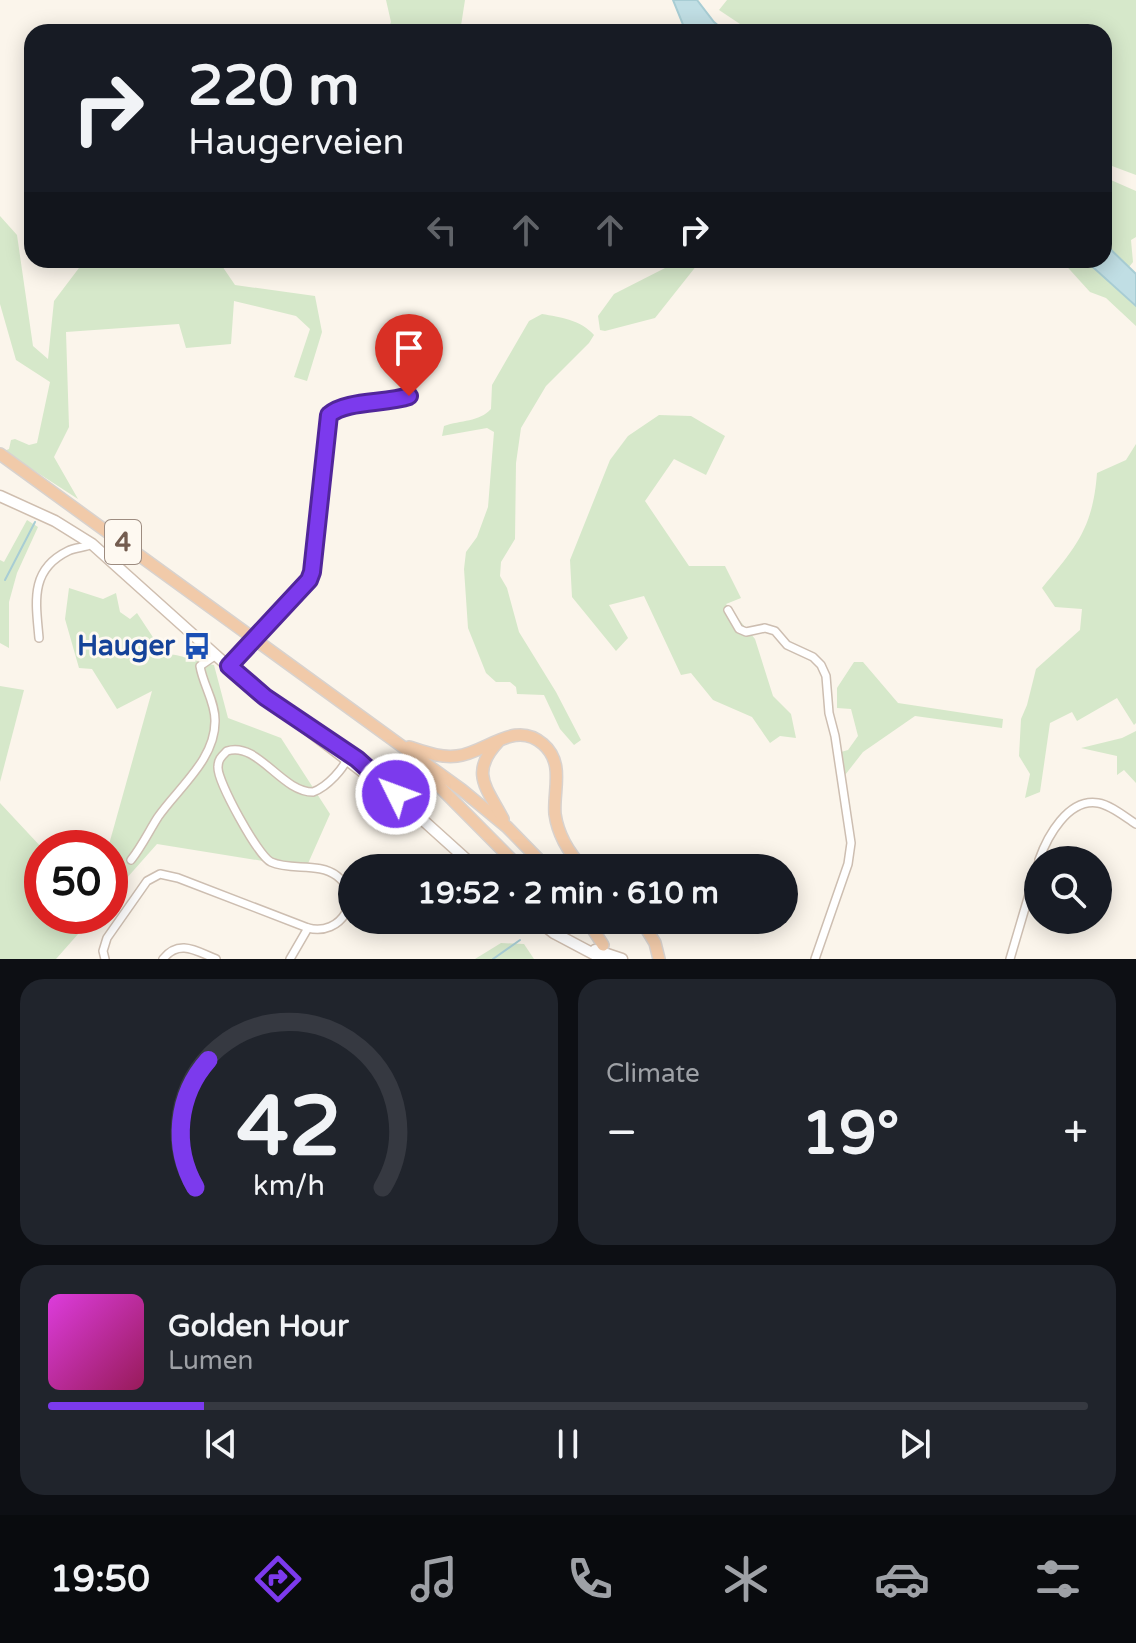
<!DOCTYPE html>
<meta charset="utf-8">
<style>
body{margin:0;font-family:"Varela Round",sans-serif;background:#20242c;color:#f1f3f6;height:100vh;display:flex;flex-direction:column;font-size:30px;white-space:nowrap}
*{box-sizing:border-box;margin:0}
p{font-size:26px;color:#9ea1a6}
.icon{flex:none;width:44px;height:44px;fill:none;stroke:currentColor;stroke-width:2;stroke-linecap:round;stroke-linejoin:round}
.map{position:relative;height:959px;overflow:hidden}
.details{display:flex;flex-direction:column;gap:20px;padding:20px;background:#0d0f14;flex:1}
.details>*{flex:none}
.guide{position:absolute;left:24px;top:24px;width:1088px;height:244px;border-radius:24px;box-shadow:0 4px 20px #0003;background:#171b24;color:#f1f3f6;overflow:hidden}
.tools{position:absolute;left:1024px;top:846px;display:grid;gap:16px}
.tools a{display:grid;place-items:center;width:88px;height:88px;border-radius:50%;background:#171b24;box-shadow:0 4px 20px #0003;font-size:40px}
.speed{position:absolute;left:24px;top:830px;display:flex;gap:16px;font-size:40px;font-weight:700;text-align:center}
.speed>*{display:grid;place-content:center;width:104px;height:104px;border-radius:50%;background:#171b24;box-shadow:0 4px 20px #0003;line-height:1}
.speed .limit{border:12px solid #d22;background:#fff;color:#111}
.pin{position:absolute;display:grid;place-items:center;width:68px;height:68px;color:#fff;margin:-82px -34px;border-radius:50% 50% 50% 0;rotate:-45deg;box-shadow:0 0 8px #0007}
.pin .icon{rotate:45deg}
.me{position:absolute;width:88px;margin:-44px;rotate:312deg;stroke-linejoin:round;filter:drop-shadow(0 0 6px #0008)}
.turn{display:flex;align-items:center;gap:28px;height:168px;padding:0 32px;font-size:36px}
.turn .icon{width:104px;height:104px;stroke-width:2.5}
.turn b{display:block;font-size:56px;line-height:68px}
.lanes{display:flex;align-items:center;height:76px;padding:0 32px;background:#0003;justify-content:center;gap:40px;direction:ltr}
.lanes .off{opacity:.35}
.big{font-size:60px;font-weight:700;line-height:1.1}
.details .card{flex:1;display:flex;flex-direction:column;justify-content:center;gap:12px;min-width:0;padding:0 28px;border-radius:24px;background:#20242c}
.details .dial{align-items:center;gap:0}
.dial svg{height:208px;overflow:visible;fill:none;stroke:#363941;stroke-width:7;stroke-linecap:round;text-anchor:middle}
.dial text{fill:#f1f3f6;stroke:none}
.song{display:flex;align-items:center;gap:24px}
.cover{width:96px;height:96px;border-radius:12px;background:linear-gradient(135deg,hsl(300 70% 55%),hsl(330 70% 35%))}
.played{height:8px;border-radius:4px;background:linear-gradient(90deg,#7c3aed 15%,#363941 15%)}
.keys{display:flex;justify-content:space-around;direction:ltr}
.heat{display:flex;justify-content:space-between;align-items:center;font-size:44px;direction:ltr}
.details .tiles{flex:1;display:grid;gap:20px;grid-template-columns:1fr 1fr}
.card:last-child{grid-column:span 2}
.trip{position:absolute;left:338px;top:854px;width:460px;height:80px;border-radius:40px;background:#171b24;box-shadow:0 4px 20px #0003;font-weight:700;line-height:80px;text-align:center}
.dock{display:flex;height:128px;justify-content:space-around;align-items:center;background:#090b0e;color:#9ea1a6}
.dock .icon{width:56px;height:56px}
.dock .active{color:#7c3aed}
.dock b{font-size:36px;color:#f1f3f6}
.map>svg:first-child{display:block}
.green{fill:#d6e8ca}
.water{fill:#c0dee4;stroke:#a8cdd4;stroke-width:2}
.lines{fill:none;stroke-linecap:round;stroke-linejoin:round}
.stream{stroke:#a8cdd4;stroke-width:2}
.minor-casing{stroke:#cdbeb1;stroke-width:10}
.secondary-casing{stroke:#cfbeaf;stroke-width:13}
.trunk-casing{stroke:#d8d2ce;stroke-width:14}
.minor{stroke:#fff;stroke-width:7}
.secondary{stroke:#fff;stroke-width:10}
.trunk{stroke:#f1caa9;stroke-width:11}
.minor-bridge-casing{stroke:#cdbeb1;stroke-width:10;stroke-linecap:butt}
.minor-bridge{stroke:#fff;stroke-width:7}
.route-casing{stroke:#51269a;stroke-width:20}
.route{stroke:#7c3aed;stroke-width:14}
.labels{text-anchor:middle;dominant-baseline:central;stroke-width:6;stroke-linejoin:round;paint-order:stroke}
.shield{fill:#fef9f1;stroke:#9d8c80;stroke-width:2}
.shield-label{font-size:26px;font-weight:bold;fill:#745d50}
.transit-label{font-size:28px;font-weight:bold;fill:#164399;stroke:#fef9f1;text-anchor:end}
</style>
<div class="map">
<svg width="1136" height="959" viewBox="0 0 1136 959">
<rect width="100%" height="100%" fill="#fbf5eb"/>
<g class="green">
<polygon points="386,0 465,0 460,32 387,32 391,22"/>
<polygon points="727,0 1136,0 1136,175 1104,163 1104,32 752,32 719,10"/>
<polygon points="1104,177 1136,191 1136,237 1131,240 1133,262 1129,267 1104,243"/>
<polygon points="0,216 17,235 33,346 48,359 54,301 85,260 218,260 235,285 315,296 322,332 307,381 294,377 310,329 296,316 234,301 231,344 186,348 179,324 66,332 69,427 54,457 78,499 4,451 9,449 11,440 15,439 29,445 37,443 50,382 16,360 0,304"/>
<polygon points="673,260 701,260 655,318 605,331 600,330 598,316 614,294 669,266"/>
<polygon points="1061,260 1085,260 1136,306 1136,326 1106,298 1090,292"/>
<path d="M 542,314 C 560,317 581,320 594,335 L 589,343 L 546,386 L 521,428 L 516,463 L 515,539 L 501,562 L 500,576 L 507,588 L 519,632 L 556,692 L 581,740 L 574,745 L 560,729 L 544,695 L 517,694 L 516,687 L 510,682 L 496,682 L 486,673 L 468,628 L 464,569 L 466,552 L 477,537 L 488,507 L 494,432 L 487,428 L 442,436 L 444,426 C 461,420 479,422 491,409 L 492,385 L 529,321 Z"/>
<polygon points="659,415 691,416 725,436 706,475 674,459 645,501 689,566 725,566 741,598 726,604 755,639 773,696 791,714 796,738 780,736 770,743 752,717 713,700 691,673 681,675 644,596 609,605 628,638 616,651 572,597 570,560 610,460 628,436"/>
<path d="M 1136,444 L 1136,723 L 1134,725 L 1117,698 L 1077,721 L 1072,712 L 1050,723 L 1040,792 L 1025,798 L 1030,774 L 1019,756 L 1021,719 L 1027,705 L 1036,669 L 1080,630 L 1082,609 L 1055,607 L 1042,588 C 1076,547 1093,528 1097,473 L 1126,460 Z"/>
<polygon points="27,520 38,527 17,573 9,602 9,648 0,643 0,560 4,562"/>
<path d="M 69,588 L 103,599 L 116,593 L 120,612 L 130,619 L 137,613 L 164,654 C 182,654 196,662 214,665 L 228,718 L 281,738 L 330,814 L 306,868 L 157,844 L 110,897 L 108,848 L 152,691 L 117,709 L 92,669 L 79,668 L 65,619 Z"/>
<polygon points="854,662 863,662 898,703 1003,719 1002,728 915,716 863,752 845,775 841,752 848,750 858,736 851,709 837,708 837,688"/>
<polygon points="0,686 24,690 0,782"/>
<polygon points="1136,731 1136,783 1124,770 1117,775 1117,756 1081,748 1122,738"/>
<polygon points="0,803 42,848 42,916 94,916 56,959 0,959"/>
<polygon points="501,943 524,944 534,959 475,959"/>
</g>
<g class="water">
<polygon points="673,0 697,0 714,22 726,32 686,32"/>
<polygon points="1104,243 1136,274 1136,306 1085,260 1104,260"/>
</g>
<g class="lines">
<g class="stream">
<polyline points="5,580 35,522"/>
<polyline points="493,959 520,940"/>
</g>
<g class="minor-casing">
<g id="minor">
<polyline points="728,610 739,629 746,632 765,628 775,631 787,645 813,657 821,665 826,676 829,713 835,736 851,843 848,864 815,959"/>
<path d="M 268,625 L 302,590 L 312,572 L 329,415 C 346,400 386,404 409,396"/>
<path d="M 39,638 C 36,603 29,570 68,551 C 76,547 85,548 92,544"/>
<path d="M 131,860 C 142,846 149,831 158,817 C 178,788 216,759 215,720 C 215,701 203,685 200,666 L 216,655"/>
<path d="M 1039,860 C 1047,837 1068,798 1098,803 C 1111,805 1125,817 1136,824"/>
<path d="M 105,959 L 103,951 L 107,938 L 147,881 L 160,874 L 178,878 L 308,928 C 341,937 365,897 337,876 C 319,862 291,871 271,862 C 258,856 217,781 218,767 C 218,759 222,756 227,751 C 258,741 281,792 313,792 C 327,787 345,768 349,754"/>
<path d="M 163,959 C 179,939 196,951 216,959"/>
<polyline points="290,959 308,928"/>
<polyline points="1010,959 1038,864"/>
</g>
</g>
<g class="secondary-casing">
<g id="secondary">
<polyline points="0,496 55,521 92,544 249,685 405,804 476,868"/>
<polyline points="354,757 391,788"/>
<polyline points="537,920 554,933 603,959"/>
<polyline points="595,950 622,959"/>
</g>
</g>
<g class="trunk-casing">
<g id="trunk">
<polyline points="0,454 462,790 507,827 547,868"/>
<path d="M 498,742 C 469,773 487,788 503,819"/>
<path d="M 409,747 C 425,752 440,758 457,756 C 486,753 515,719 543,744 C 565,763 553,790 555,814 C 558,835 569,853 583,868"/>
<polyline points="411,758 520,868"/>
<polyline points="587,920 603,945"/>
<polyline points="641,920 655,943 659,959"/>
</g>
</g>
<use href="#minor" class="minor"/>
<use href="#secondary" class="secondary"/>
<use href="#trunk" class="trunk"/>
<g class="minor-bridge-casing">
<polyline id="minor-bridge" points="237,657 268,625"/>
</g>
<use href="#minor-bridge" class="minor-bridge"/>
</g>
<g class="lines">
<g class="route-casing">
<path id="route" d="M 396,794 L 357,759 L 265,697 L 229,666 L 309,580 L 312,572 L 329,415 C 346,400 386,404 409,396"/>
</g>
<use href="#route" class="route"/>
</g>
<defs>
<g id="bus-bare" transform="scale(2.16)"><path d="M-5-6H5V4H4V6H2V4H-2V6H-4V4H-5ZM-3.5-4V0h7V-4ZM-3.5 1.2v1.5H-2V1.2ZM2 1.2v1.5H3.5V1.2Z" fill="#1a4fb4" stroke="#fef9f1" stroke-width="2.5" paint-order="stroke"/></g>
</defs>
<g fill-rule="evenodd">
<use href="#bus-bare" x="197" y="646"/>
</g>
<g class="labels">
<rect class="shield" x="105" y="520" width="36" height="44" rx="6"/>
<g class="shield-label">
<text x="123" y="542">4</text>
</g>
<g class="transit-label">
<text x="175" y="646">Hauger</text>
</g>
</g>
</svg>
<div class="tools">
<a><svg class="icon" aria-label="search" viewBox="0 0 24 24"><circle cx="10" cy="10" r="6"/><path d="M15 15l6 6"/></svg></a>
</div>
<div class="speed"><div class="limit">50</div></div>
<div class="pin" style="left:409px;top:396px;background:#d93025"><svg class="icon" aria-label="arrive" viewBox="0 0 24 24"><path d="M6 21V4h12l-3 4 3 4H6"/></svg></div>
<svg class="me" style="left:396px;top:794px" viewBox="-20 -20 40 40"><circle r="17" fill="#7c3aed" stroke="#fff" stroke-width="3"/><path d="M0-11L8 9 0 5-8 9z" fill="#fff"/></svg>
<div class="trip">19:52 · 2 min · 610 m</div>
<div class="guide">
<div class="turn"><svg class="icon" aria-label="right" viewBox="0 0 24 24"><path d="M7 20v-9h11M14 6l5 5-5 5"/></svg><div><b>220 m</b>Haugerveien</div></div>
<div class="lanes"><svg class="icon off" aria-label="left" viewBox="0 0 24 24"><path d="M17 20v-9H6M10 6l-5 5 5 5"/></svg><svg class="icon off" aria-label="ahead" viewBox="0 0 24 24"><path d="M12 20V5M6 11l6-6 6 6"/></svg><svg class="icon off" aria-label="ahead" viewBox="0 0 24 24"><path d="M12 20V5M6 11l6-6 6 6"/></svg><svg class="icon" aria-label="right" viewBox="0 0 24 24"><path d="M7 20v-9h11M14 6l5 5-5 5"/></svg></div>
</div>
</div>
<section class="details">
<div class="tiles">
<div class="card dial"><svg viewBox="0 0 100 80">
<path d="M14 69A42 42 0 1 1 86 69"/>
<path d="M14 69A42 42 0 0 1 19 20" stroke="#7c3aed"/>
<text x="50" y="56" font-size="32" font-weight="700">42</text>
<text x="50" y="72" font-size="11">km/h</text>
</svg></div>
<div class="card"><p>Climate</p>
<div class="heat"><a>−</a><b class="big">19°</b><a>+</a></div>
</div>
<div class="card">
<div class="song"><i class="cover"></i><div><b>Golden Hour</b><p>Lumen</p></div></div>
<div class="played"></div>
<div class="keys"><svg class="icon" aria-label="previous" viewBox="0 0 24 24"><path d="M18 5L8 12l10 7zM5 5v14"/></svg><svg class="icon" aria-label="pause" viewBox="0 0 24 24"><path d="M8 5v14M16 5v14"/></svg><svg class="icon" aria-label="next" viewBox="0 0 24 24"><path d="M6 5l10 7-10 7zM19 5v14"/></svg></div>
</div>
</div>
</section>
<nav class="dock">
<b>19:50</b>
<svg class="icon active" aria-label="directions" viewBox="0 0 24 24"><path d="M12 3l9 9-9 9-9-9zM9 14v-3h6M13 9l2 2-2 2"/></svg>
<svg class="icon" aria-label="music" viewBox="0 0 24 24"><path d="M9 18V5l10-2v13"/><circle cx="6" cy="18" r="3"/><circle cx="16" cy="16" r="3"/></svg>
<svg class="icon" aria-label="phone" viewBox="0 0 24 24"><path d="M5 4h4l2 5-3 2q2 4 5 5l2-3 5 2v4C11 20 4 13 5 4z"/></svg>
<svg class="icon" aria-label="climate" viewBox="0 0 24 24"><path d="M12 3v18M4 7l16 10M4 17L20 7"/></svg>
<svg class="icon" aria-label="car" viewBox="0 0 24 24"><path d="M5 17H2v-5l4-1 3-4h7l3 4 3 1v5h-3M9 17h6M6 11h13"/><circle cx="7" cy="17" r="2"/><circle cx="17" cy="17" r="2"/></svg>
<svg class="icon" aria-label="filters" viewBox="0 0 24 24"><path d="M4 7h16M4 17h16"/><circle cx="9" cy="7" r="2"/><circle cx="15" cy="17" r="2"/></svg>
</nav>
